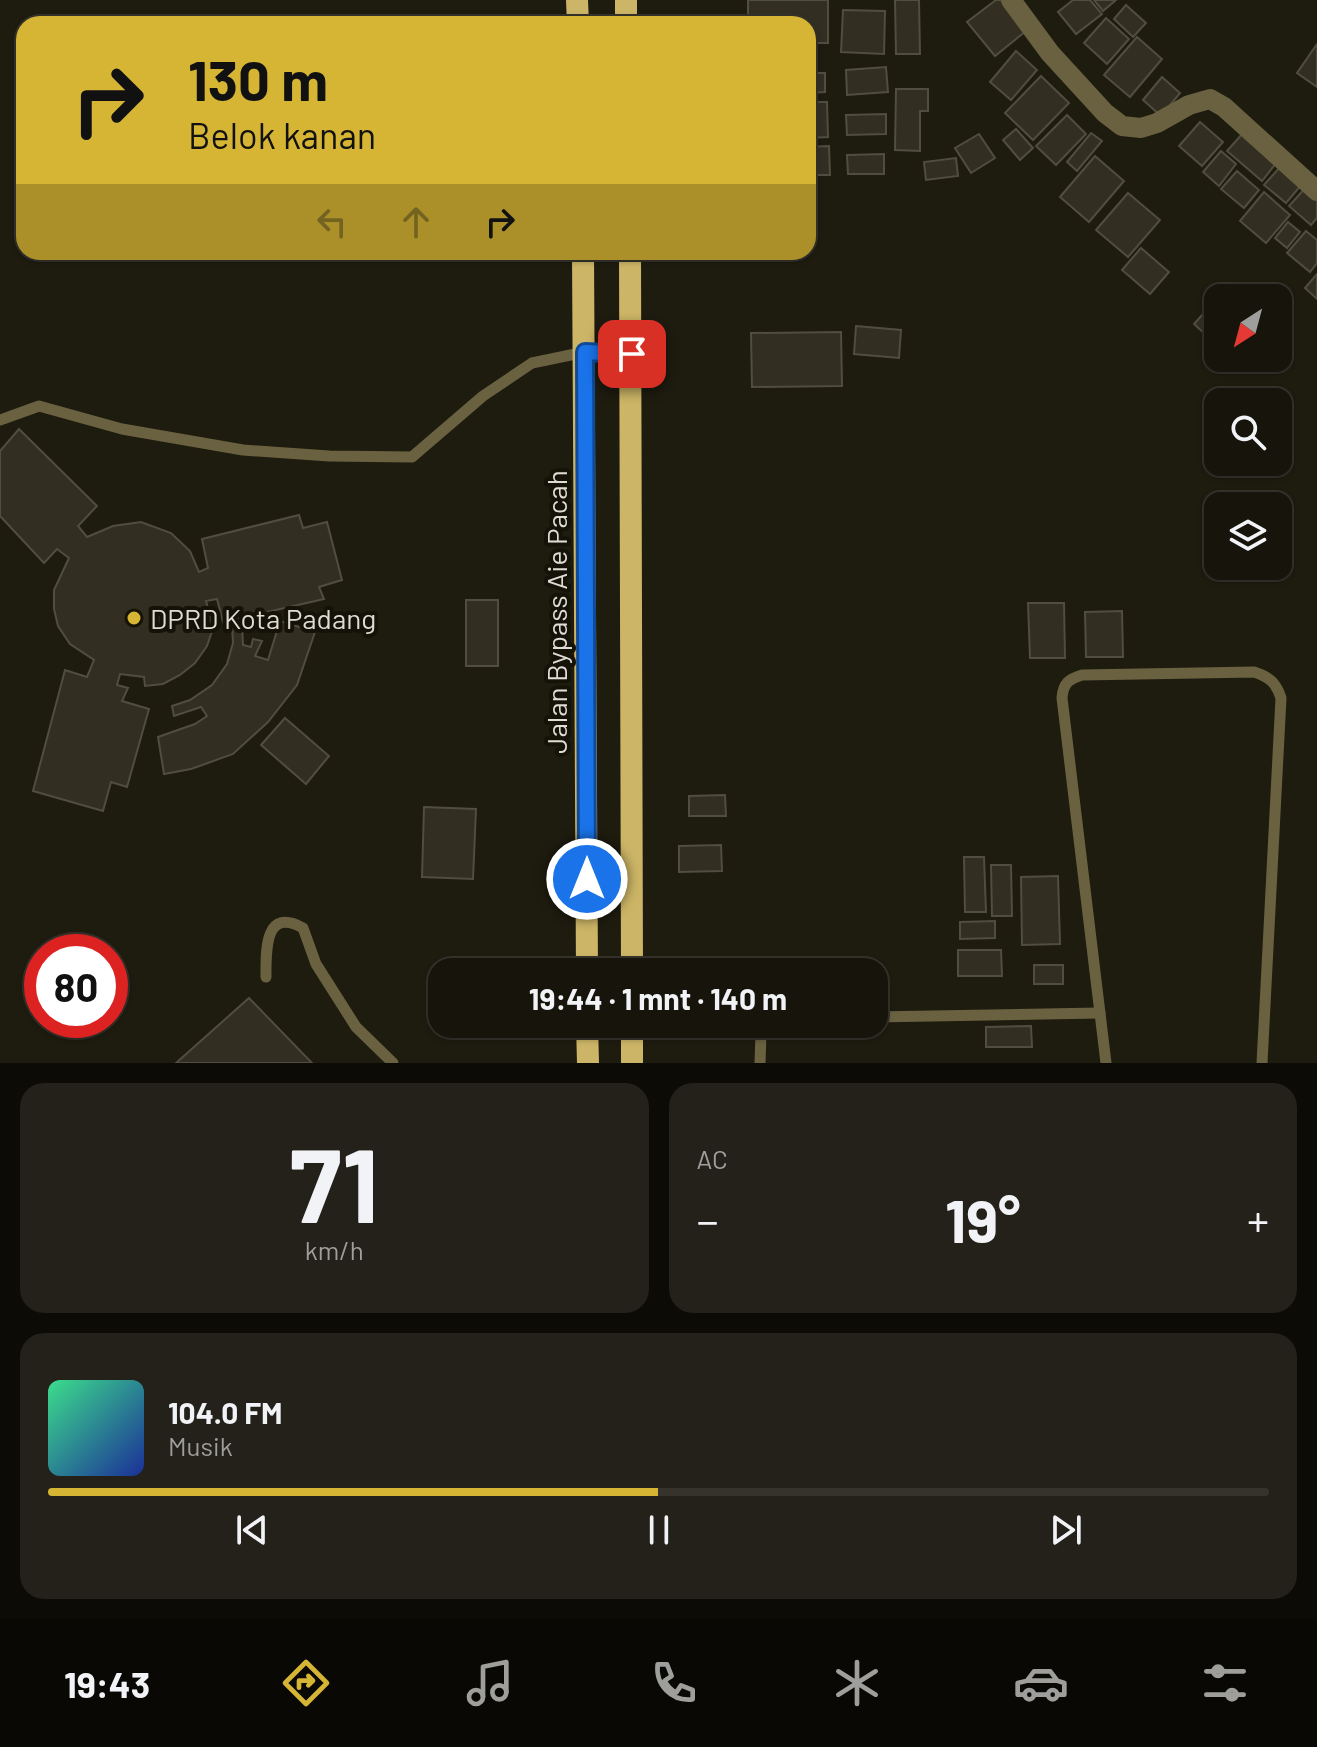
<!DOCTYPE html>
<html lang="id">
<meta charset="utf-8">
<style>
body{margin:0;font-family:Barlow,sans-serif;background:#232119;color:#f1f3f6;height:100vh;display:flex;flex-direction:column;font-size:30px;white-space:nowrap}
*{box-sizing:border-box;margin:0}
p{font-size:26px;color:#9e9e9d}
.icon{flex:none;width:44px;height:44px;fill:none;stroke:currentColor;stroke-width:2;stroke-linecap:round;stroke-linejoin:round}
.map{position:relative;height:1063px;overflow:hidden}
.drawer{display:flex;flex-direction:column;gap:20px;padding:20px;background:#0c0b06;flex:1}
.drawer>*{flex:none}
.top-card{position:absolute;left:16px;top:16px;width:800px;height:244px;border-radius:24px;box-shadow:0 2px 6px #0004,0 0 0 2px #35332c;background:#d6b534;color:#111;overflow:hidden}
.needle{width:52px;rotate:216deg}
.fabs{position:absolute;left:1204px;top:284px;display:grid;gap:16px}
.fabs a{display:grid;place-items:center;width:88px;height:88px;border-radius:16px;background:#16140b;box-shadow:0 2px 6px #0004,0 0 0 2px #35332c;font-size:40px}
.speed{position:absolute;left:24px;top:934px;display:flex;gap:16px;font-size:40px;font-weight:700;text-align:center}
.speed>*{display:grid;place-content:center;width:104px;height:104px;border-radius:50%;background:#16140b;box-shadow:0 2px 6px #0004,0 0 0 2px #35332c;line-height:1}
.speed .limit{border:12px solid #d22;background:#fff;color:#111}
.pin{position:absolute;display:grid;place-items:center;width:68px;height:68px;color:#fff;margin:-34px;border-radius:16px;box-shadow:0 4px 12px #0006}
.me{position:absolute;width:88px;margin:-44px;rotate:0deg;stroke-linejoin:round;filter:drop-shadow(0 0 6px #0008)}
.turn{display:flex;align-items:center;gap:28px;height:168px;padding:0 40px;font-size:36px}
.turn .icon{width:104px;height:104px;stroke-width:2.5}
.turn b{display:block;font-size:56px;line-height:68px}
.lanes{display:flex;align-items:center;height:76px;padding:0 40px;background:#0003;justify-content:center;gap:40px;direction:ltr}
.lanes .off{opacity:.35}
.big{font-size:60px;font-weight:700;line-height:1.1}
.drawer .widget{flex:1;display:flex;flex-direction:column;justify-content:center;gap:12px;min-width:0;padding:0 28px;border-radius:24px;background:#232119}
.drawer .dial{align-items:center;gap:0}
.dial b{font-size:104px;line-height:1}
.song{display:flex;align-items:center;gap:24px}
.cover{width:96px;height:96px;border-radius:12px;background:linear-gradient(135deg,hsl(150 70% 55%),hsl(230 70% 35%))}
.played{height:8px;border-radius:4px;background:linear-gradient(90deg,#d6b534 50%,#35332c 50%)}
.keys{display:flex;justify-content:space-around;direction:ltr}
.heat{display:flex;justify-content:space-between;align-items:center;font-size:44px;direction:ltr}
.drawer .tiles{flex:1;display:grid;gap:20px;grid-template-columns:1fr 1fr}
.widget:last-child{grid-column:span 2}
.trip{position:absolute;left:428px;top:958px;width:460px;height:80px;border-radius:24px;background:#16140b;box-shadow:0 2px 6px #0004,0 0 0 2px #35332c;font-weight:700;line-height:80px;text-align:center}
.tabs{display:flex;height:128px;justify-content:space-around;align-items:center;background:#090804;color:#9e9e9d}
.tabs .icon{width:56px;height:56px}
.tabs .current{color:#d6b534}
.tabs b{font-size:36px;color:#f1f3f6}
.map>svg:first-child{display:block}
.building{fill:#322e22;stroke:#514d40;stroke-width:2}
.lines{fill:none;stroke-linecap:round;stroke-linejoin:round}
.service{stroke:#6a6140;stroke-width:11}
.minor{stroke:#6a6140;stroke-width:20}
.trunk{stroke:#ccb566;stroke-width:22}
.route-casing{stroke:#114b97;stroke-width:20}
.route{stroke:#1a73e8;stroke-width:14}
.poi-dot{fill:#d6b534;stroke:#151207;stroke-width:3}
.labels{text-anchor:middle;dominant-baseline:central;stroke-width:8;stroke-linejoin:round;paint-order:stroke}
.street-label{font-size:28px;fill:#dfdcd5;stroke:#151207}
.poi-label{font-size:28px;fill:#dfdcd5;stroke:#151207;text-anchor:start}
</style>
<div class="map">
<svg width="1317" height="1063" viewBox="0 0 1317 1063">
<rect width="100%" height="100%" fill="#1e1b0f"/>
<g class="building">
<polygon points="748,0 828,0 828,43 808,43 808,24 748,24"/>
<polygon points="895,0 919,0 920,54 896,54"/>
<polygon points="996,0 1001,0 1026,31 995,56 967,22"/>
<polygon points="1073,0 1090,0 1102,14 1076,34 1058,12"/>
<polygon points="1094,0 1116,0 1103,11"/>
<polygon points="1126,5 1146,23 1133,37 1114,19"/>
<polygon points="843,10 885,11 884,54 841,52"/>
<polygon points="1106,18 1129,39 1107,64 1084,43"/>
<polygon points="1137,37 1162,59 1130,97 1104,75"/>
<polygon points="1317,44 1317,87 1297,73"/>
<polygon points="1016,51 1037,70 1011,100 990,82"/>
<polygon points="886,67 888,92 847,95 846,70"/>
<polygon points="808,73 825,73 825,92 808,93"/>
<polygon points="1041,76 1069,103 1033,140 1005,113"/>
<polygon points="1162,77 1180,93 1161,116 1143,100"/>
<polygon points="896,89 928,89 928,111 920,111 920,151 895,150"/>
<polygon points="808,102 827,102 828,137 808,138"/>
<polygon points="886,114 886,134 847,135 846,115"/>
<polygon points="1067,115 1086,134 1056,165 1036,146"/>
<polygon points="1200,122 1223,142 1202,166 1179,146"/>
<polygon points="1016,129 1033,148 1020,160 1003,140"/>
<polygon points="1091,133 1102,141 1077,171 1067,162"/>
<polygon points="1243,133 1277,162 1262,181 1227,151"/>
<polygon points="979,134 995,158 971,173 955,148"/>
<polygon points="829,146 830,175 808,175 808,147"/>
<polygon points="1221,151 1236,164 1219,186 1203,172"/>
<polygon points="884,154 884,174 848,174 847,155"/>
<polygon points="1095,156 1124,181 1089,222 1060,197"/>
<polygon points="956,158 958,176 926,180 924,162"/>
<polygon points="1281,166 1302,184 1286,203 1264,185"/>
<polygon points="1237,171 1259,190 1244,208 1221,189"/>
<polygon points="1307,186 1317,194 1317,218 1311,225 1289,206"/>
<polygon points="1264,192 1290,215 1266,243 1240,221"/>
<polygon points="1128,193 1160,220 1128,257 1096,230"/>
<polygon points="1288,222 1300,232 1287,248 1275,238"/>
<polygon points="1306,231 1317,240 1317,263 1310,272 1287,253"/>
<polygon points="1141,248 1169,272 1150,294 1122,270"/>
<polygon points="1317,274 1317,299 1305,288"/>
<polygon points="1231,283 1248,298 1218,298 1218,346 1194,324"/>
<polygon points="856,326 901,330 899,358 854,354"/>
<polygon points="841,332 842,386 752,387 751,333"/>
<polygon points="19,429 97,506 78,526 87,537 113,526 141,522 171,533 190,551 199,572 208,568 202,539 299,515 303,528 327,522 342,580 319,587 324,599 228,621 223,622 217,599 206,601 213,628 207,646 195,663 180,675 163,684 145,686 144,677 120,674 117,685 128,688 122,701 149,709 127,787 111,782 103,811 33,791 65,670 87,677 94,660 70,644 58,626 54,609 54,590 69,558 57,549 44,563 0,516 0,451"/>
<rect x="466" y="600" width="32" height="66"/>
<polygon points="1028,603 1064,603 1065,658 1030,658"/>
<polygon points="1122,611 1123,657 1086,657 1085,612"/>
<polygon points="280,621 315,632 297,685 268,722 233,754 191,769 164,774 158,737 195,724 207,716 201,707 174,716 172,706 190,700 212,685 227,664 233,643 232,626 242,627 243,645 251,647 253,639 262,641 255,656 268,660"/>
<polygon points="285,718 329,756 306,784 261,745"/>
<polygon points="725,795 726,816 689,816 689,796"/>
<polygon points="424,807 476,809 473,879 422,877"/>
<polygon points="721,845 722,871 679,872 679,846"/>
<polygon points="964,857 984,857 986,912 965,912"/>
<polygon points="991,865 1011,865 1012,916 992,916"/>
<polygon points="1058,876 1060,944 1022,945 1021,877"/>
<polygon points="995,921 995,938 960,939 960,922"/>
<polygon points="958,950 1001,950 1002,976 958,976"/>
<rect x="1034" y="965" width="29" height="19"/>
<polygon points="249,998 312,1063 176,1063"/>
<polygon points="1031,1026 1032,1047 986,1047 986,1027"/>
</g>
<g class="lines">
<g class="service">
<polyline points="0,420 39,406 122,429 243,450 329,456 412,457 483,396 532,363 585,352 631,354"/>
<path d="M 266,977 C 266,952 264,906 303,928 L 316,964 L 356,1027 L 393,1063"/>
<polyline points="874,1017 1100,1013"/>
<polyline points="760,1063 761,1033 768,1024"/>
<path d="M 1106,1063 L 1062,698 C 1063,683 1069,679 1082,675 L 1254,672 C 1269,677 1276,682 1281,698 L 1262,1063"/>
</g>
<polyline class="minor" points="1011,0 1050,53 1105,113 1122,126 1141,128 1157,123 1189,105 1210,99 1224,107 1317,191"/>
<g class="trunk">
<polyline points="577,0 578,24"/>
<polyline points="626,0 626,24"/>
<polyline points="583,252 587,972"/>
<polyline points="630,252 632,972"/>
<polyline points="587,1024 588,1063"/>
<polyline points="632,1063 632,1024"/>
</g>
</g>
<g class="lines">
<g class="route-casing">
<polyline id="route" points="587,879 585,352 632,354"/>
</g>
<use href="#route" class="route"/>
</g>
<circle class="poi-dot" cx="134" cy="618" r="8"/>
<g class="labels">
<g class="street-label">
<text transform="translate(556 612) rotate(-90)">Jalan Bypass Aie Pacah</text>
</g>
<g class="poi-label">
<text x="150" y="618">DPRD Kota Padang</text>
</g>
</g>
</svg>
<div class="fabs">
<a><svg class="needle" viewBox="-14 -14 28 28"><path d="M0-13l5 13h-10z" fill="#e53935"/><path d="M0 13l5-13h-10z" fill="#9e9e9d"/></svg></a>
<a><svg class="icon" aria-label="search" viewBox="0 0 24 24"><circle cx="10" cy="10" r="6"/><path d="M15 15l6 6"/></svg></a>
<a><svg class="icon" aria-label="layers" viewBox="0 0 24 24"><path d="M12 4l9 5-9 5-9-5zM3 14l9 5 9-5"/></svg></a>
</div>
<div class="speed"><div class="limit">80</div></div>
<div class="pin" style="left:632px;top:354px;background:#d93025"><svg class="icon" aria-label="arrive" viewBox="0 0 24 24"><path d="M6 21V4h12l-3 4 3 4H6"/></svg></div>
<svg class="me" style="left:587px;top:879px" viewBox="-20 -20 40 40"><circle r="17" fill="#1a73e8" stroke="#fff" stroke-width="3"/><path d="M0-11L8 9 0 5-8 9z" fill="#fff"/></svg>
<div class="trip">19:44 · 1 mnt · 140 m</div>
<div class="top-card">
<div class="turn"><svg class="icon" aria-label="right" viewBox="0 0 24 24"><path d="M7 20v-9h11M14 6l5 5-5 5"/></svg><div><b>130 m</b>Belok kanan</div></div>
<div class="lanes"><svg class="icon off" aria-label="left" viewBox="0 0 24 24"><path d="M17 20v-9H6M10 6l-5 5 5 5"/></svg><svg class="icon off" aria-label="ahead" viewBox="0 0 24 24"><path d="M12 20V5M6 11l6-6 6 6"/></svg><svg class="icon" aria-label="right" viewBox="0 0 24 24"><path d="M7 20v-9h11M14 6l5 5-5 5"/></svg></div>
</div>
</div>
<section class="drawer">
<div class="tiles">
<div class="widget dial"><b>71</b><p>km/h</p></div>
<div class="widget"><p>AC</p>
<div class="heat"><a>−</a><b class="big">19°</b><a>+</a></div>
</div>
<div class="widget">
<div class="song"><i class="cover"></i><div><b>104.0 FM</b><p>Musik</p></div></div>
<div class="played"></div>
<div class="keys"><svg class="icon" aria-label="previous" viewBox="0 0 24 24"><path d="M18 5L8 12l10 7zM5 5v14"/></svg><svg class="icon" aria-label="pause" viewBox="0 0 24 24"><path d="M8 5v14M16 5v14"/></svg><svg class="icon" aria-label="next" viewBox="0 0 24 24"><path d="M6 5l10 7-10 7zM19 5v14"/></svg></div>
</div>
</div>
</section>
<nav class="tabs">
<b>19:43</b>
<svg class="icon current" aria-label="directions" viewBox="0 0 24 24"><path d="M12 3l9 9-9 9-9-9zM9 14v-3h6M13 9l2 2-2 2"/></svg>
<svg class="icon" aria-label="music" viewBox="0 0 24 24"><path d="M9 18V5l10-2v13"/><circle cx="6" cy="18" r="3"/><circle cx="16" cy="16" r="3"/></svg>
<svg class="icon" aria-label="phone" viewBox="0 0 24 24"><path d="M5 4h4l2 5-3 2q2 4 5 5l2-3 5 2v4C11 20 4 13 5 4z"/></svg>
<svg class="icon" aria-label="climate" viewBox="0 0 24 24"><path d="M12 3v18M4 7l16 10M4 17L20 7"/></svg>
<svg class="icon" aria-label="car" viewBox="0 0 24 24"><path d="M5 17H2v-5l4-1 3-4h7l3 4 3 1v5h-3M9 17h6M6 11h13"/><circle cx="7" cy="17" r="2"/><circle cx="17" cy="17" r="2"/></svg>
<svg class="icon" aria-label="filters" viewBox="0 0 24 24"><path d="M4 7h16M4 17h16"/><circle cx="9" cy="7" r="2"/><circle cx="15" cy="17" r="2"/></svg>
</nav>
